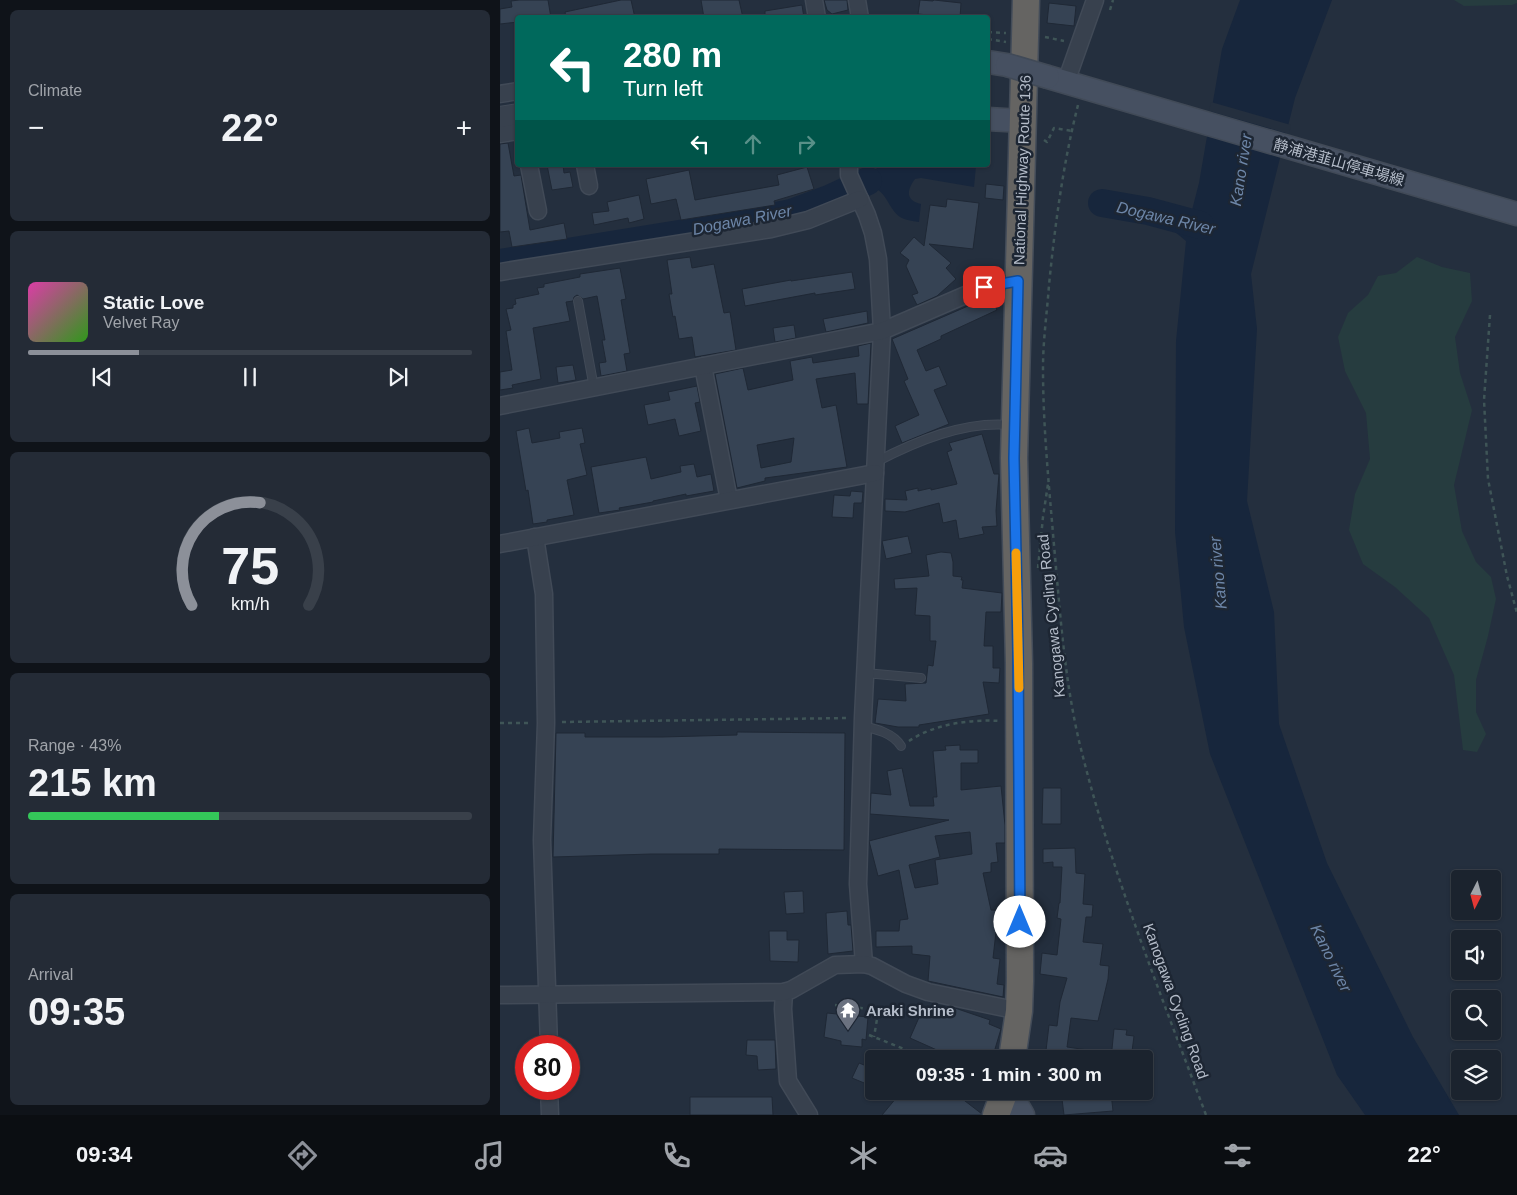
<!DOCTYPE html>
<meta charset="utf-8">
<style>
body{margin:0;font-family:Arial,"Noto Sans JP",sans-serif;background:#242b36;color:#f1f3f6;height:100vh;display:flex;flex-direction:column;font-size:19px;white-space:nowrap}
*{box-sizing:border-box;margin:0}
p{font-size:16px;color:#a0a4aa}
.icon{flex:none;width:28px;height:28px;fill:none;stroke:currentColor;stroke-width:2;stroke-linecap:round;stroke-linejoin:round}
.map{position:relative;flex:1;overflow:hidden}
.panel{display:flex;flex-direction:column;gap:10px;padding:10px;background:#0f1319;width:500px}
.panel>*{flex:none}
.banner{position:absolute;left:15px;top:15px;width:475px;height:152px;border-radius:5px;box-shadow:0 1px 4px #0004,0 0 0 1px #39404a;background:#00695c;color:#fff;overflow:hidden}
.needle{width:32px;rotate:186deg}
.fabs{position:absolute;left:951px;top:870px;display:grid;gap:10px}
.fabs a{display:grid;place-items:center;width:50px;height:50px;border-radius:5px;background:#1b232e;box-shadow:0 1px 4px #0004,0 0 0 1px #39404a;font-size:25px}
.speed{position:absolute;left:15px;top:1035px;display:flex;gap:10px;font-size:25px;font-weight:700;text-align:center}
.speed>*{display:grid;place-content:center;width:65px;height:65px;border-radius:50%;background:#1b232e;box-shadow:0 1px 4px #0004,0 0 0 1px #39404a;line-height:1}
.speed .limit{border:8px solid #d22;background:#fff;color:#111}
.pin{position:absolute;display:grid;place-items:center;width:42px;height:42px;color:#fff;margin:-21px;border-radius:10px;box-shadow:0 2px 8px #0006}
.me{position:absolute;width:55px;margin:-28px;rotate:0deg;stroke-linejoin:round;filter:drop-shadow(0 0 4px #0008)}
.turn{display:flex;align-items:center;gap:18px;height:105px;padding:0 25px;font-size:22px}
.turn .icon{width:65px;height:65px;stroke-width:2.5}
.turn b{display:block;font-size:35px;line-height:42px}
.lanes{display:flex;align-items:center;height:48px;padding:0 25px;background:#0003;justify-content:center;gap:25px;direction:ltr}
.lanes .off{opacity:.35}
.big{font-size:38px;font-weight:700;line-height:1.1}
.panel .widget{flex:1;display:flex;flex-direction:column;justify-content:center;gap:8px;min-width:0;padding:0 18px;border-radius:8px;background:#242b36}
.panel .dial{align-items:center;gap:0}
.dial svg{height:130px;overflow:visible;fill:none;stroke:#39404a;stroke-width:7;stroke-linecap:round;text-anchor:middle}
.dial text{fill:#f1f3f6;stroke:none}
.song{display:flex;align-items:center;gap:15px}
.cover{width:60px;height:60px;border-radius:8px;background:linear-gradient(135deg,hsl(320 70% 55%),hsl(110 70% 35%))}
.played{height:5px;border-radius:2px;background:linear-gradient(90deg,#8c9099 25%,#39404a 25%)}
.keys{display:flex;justify-content:space-around;direction:ltr}
.heat{display:flex;justify-content:space-between;align-items:center;font-size:28px;direction:ltr}
.charge{height:8px;border-radius:4px;background:linear-gradient(90deg,#34c759 43%,#39404a 0)}
.trip{position:absolute;left:365px;top:1050px;width:288px;height:50px;border-radius:5px;background:#1b232e;box-shadow:0 1px 4px #0004,0 0 0 1px #39404a;font-weight:700;line-height:50px;text-align:center}
.menu{display:flex;height:80px;justify-content:space-around;align-items:center;background:#0b0e12;color:#a0a4aa}
.menu .icon{width:35px;height:35px}
.menu .selected{color:#8c9099}
.menu b{font-size:22px;color:#f1f3f6}
main{display:flex;flex:1;min-height:0}
.map>svg:first-child{display:block}
.green{fill:#263c3f}
.water{fill:#17263c}
.pier{fill:#242f3e}
.lines{fill:none;stroke-linecap:round;stroke-linejoin:round}
.river{stroke:#17263c;stroke-width:28}
.building{fill:#364354;stroke:#1f2835;fill-rule:evenodd}
.service-casing{stroke:#414a57;stroke-width:10}
.minor-casing{stroke:#414a57;stroke-width:19}
.tertiary-casing{stroke:#414a57;stroke-width:22}
.secondary-casing{stroke:#414a57;stroke-width:25}
.trunk-casing{stroke:#434c59;stroke-width:29}
.path{stroke:#3f5557;stroke-width:2.5;stroke-dasharray:4 4;stroke-linecap:butt}
.service{stroke:#38414e;stroke-width:8}
.minor{stroke:#38414e;stroke-width:16}
.tertiary{stroke:#38414e;stroke-width:20}
.secondary{stroke:#465061;stroke-width:22}
.trunk{stroke:#656462;stroke-width:26}
.secondary-bridge-casing{stroke:#414a57;stroke-width:25;stroke-linecap:butt}
.secondary-bridge{stroke:#465061;stroke-width:22}
.route-casing{stroke:#114b97;stroke-width:12}
.route{stroke:#1a73e8;stroke-width:9}
.slow{stroke:#f59e0b;stroke-width:9}
.labels{text-anchor:middle;dominant-baseline:central;stroke-width:5;stroke-linejoin:round;paint-order:stroke}
.street-label{font-size:15px;fill:#b4bcc9;stroke:#1d2633}
.poi-label{font-size:15px;font-weight:bold;fill:#b4bcc9;stroke:#1d2633;text-anchor:start}
.water-label{font-size:16px;font-style:italic;fill:#6d86a8;stroke:#1d2633}
</style>
<main>
<section class="panel">
<div class="widget"><p>Climate</p>
<div class="heat"><a>−</a><b class="big">22°</b><a>+</a></div>
</div>
<div class="widget">
<div class="song"><i class="cover"></i><div><b>Static Love</b><p>Velvet Ray</p></div></div>
<div class="played"></div>
<div class="keys"><svg class="icon" aria-label="previous" viewBox="0 0 24 24"><path d="M18 5L8 12l10 7zM5 5v14"/></svg><svg class="icon" aria-label="pause" viewBox="0 0 24 24"><path d="M8 5v14M16 5v14"/></svg><svg class="icon" aria-label="next" viewBox="0 0 24 24"><path d="M6 5l10 7-10 7zM19 5v14"/></svg></div>
</div>
<div class="widget dial"><svg viewBox="0 0 100 80">
<path d="M14 69A42 42 0 1 1 86 69"/>
<path d="M14 69A42 42 0 0 1 56 6" stroke="#8c9099"/>
<text x="50" y="56" font-size="32" font-weight="700">75</text>
<text x="50" y="72" font-size="11">km/h</text>
</svg></div>
<div class="widget"><p>Range · 43%</p><b class="big">215 km</b><div class="charge"></div></div>
<div class="widget"><p>Arrival</p><b class="big">09:35</b></div>
</section>
<div class="map">
<svg width="1017" height="1115" viewBox="0 0 1017 1115">
<rect width="100%" height="100%" fill="#242f3e"/>
<g class="green">
<polygon points="954,0 1017,0 1017,3 1012,5 964,6"/>
<polygon points="917,257 942,267 970,273 972,301 955,337 960,373 972,410 954,485 962,531 976,562 991,577 996,599 988,636 976,680 976,712 986,734 977,752 963,750 954,675 929,618 895,587 863,564 849,530 855,494 870,459 866,413 845,371 838,337 848,313 868,295 878,276 896,273"/>
</g>
<g class="water">
<polygon points="740,0 832,0 795,98 751,274 757,329 747,501 774,612 779,724 827,863 913,1037 959,1115 865,1115 837,1075 710,754 684,627 675,532 676,341 686,241 664,223 666,213 675,213 692,210 699,183 722,49"/>
<path d="M 383,165 L 476,166 L 474,187 L 421,178 L 415,179 C 407,190 405,200 421,204 L 419,222 C 412,221 405,220 400,217 C 387,208 385,184 366,188 C 357,189 346,197 338,202 L 333,192 Z"/>
</g>
<polygon class="pier" points="711,102 791,125 789,134 709,111"/>
<g class="lines">
<g class="river">
<polyline points="602,203 648,211 700,225"/>
<polyline points="0,263 222,227 291,213 331,198 368,181"/>
</g>
</g>
<g class="building">
<polygon points="19,0 48,0 51,18 18,18 18,22 0,24 0,9 12,7 11,1"/>
<polygon points="121,0 131,0 135,18 66,18 65,12"/>
<polygon points="201,0 239,0 243,18 204,18"/>
<polygon points="324,0 347,0 348,10 332,14 327,10"/>
<polygon points="420,0 433,1 434,0 461,3 460,18 418,14"/>
<polygon points="549,3 576,6 574,26 547,23"/>
<polygon points="302,5 304,18 265,18 265,11"/>
<polygon points="8,143 14,176 21,175 30,230 64,223 67,239 12,247 9,231 0,232 0,144"/>
<polygon points="47,165 63,165 64,173 70,172 73,187 52,190"/>
<polygon points="307,167 314,189 274,201 275,205 181,220 176,199 151,204 146,179 189,170 195,200 279,185 277,175"/>
<polygon points="486,184 504,186 503,200 485,198"/>
<polygon points="139,195 144,219 129,223 128,218 94,225 92,213 109,211 107,202"/>
<polygon points="447,199 479,203 473,249 429,244 451,263 446,268 456,279 437,296 417,305 412,295 418,293 406,266 409,260 400,253 414,237 424,246 430,205 446,207"/>
<polygon points="190,257 192,268 214,264 224,313 230,312 236,350 195,357 192,337 179,339 175,316 173,317 169,294 172,294 167,260"/>
<polygon points="120,268 126,299 121,300 130,353 124,354 127,371 101,376 99,363 106,362 102,340 105,340 97,296 83,299 77,295 74,297 73,301 66,302 70,321 33,328 41,379 12,385 13,388 0,390 0,372 12,370 6,331 11,330 6,309 13,308 13,305 16,304 15,299 39,294 37,288 44,287 44,284 80,277 80,274"/>
<polygon points="352,272 355,289 315,295 315,293 245,306 242,289 291,280 291,281"/>
<polygon points="491,296 497,310 441,336 441,339 417,350 426,371 439,366 447,385 434,390 449,424 402,443 395,426 419,415 404,381 408,379 392,339"/>
<polygon points="367,311 368,323 326,332 323,319"/>
<polygon points="294,325 296,338 275,342 273,328"/>
<path d="M 371,343 L 368,404 L 357,404 L 355,373 L 316,379 L 322,408 L 336,405 L 347,467 L 265,478 L 265,481 L 237,488 L 215,374 L 243,368 L 248,390 L 293,380 L 290,361 L 312,357 L 313,363 L 359,356 L 358,346 ZM 294,438 L 291,462 L 261,468 L 257,445 Z"/>
<polygon points="73,365 76,380 58,383 56,367"/>
<polygon points="197,386 200,402 195,403 201,431 179,436 175,419 148,425 144,405 170,400 168,392"/>
<polygon points="29,428 32,443 60,438 59,432 82,428 85,443 80,444 87,475 67,480 74,515 47,520 47,522 33,524 28,490 26,491 16,431"/>
<polygon points="482,434 494,474 499,474 496,511 497,526 482,527 484,534 459,539 456,520 443,523 439,503 405,512 385,511 385,499 407,500 405,491 418,488 418,491 431,488 431,490 457,484 447,452 452,450 449,443"/>
<polygon points="146,457 151,479 181,472 180,466 194,464 197,477 211,474 214,491 186,496 186,494 153,501 153,502 119,508 120,510 99,513 91,467"/>
<polygon points="351,491 363,492 362,503 354,503 353,518 332,517 334,495 350,496"/>
<polygon points="408,536 412,553 386,559 382,541"/>
<polygon points="441,552 451,553 453,562 453,576 462,577 461,580 463,580 462,588 502,593 501,612 486,612 484,646 493,646 493,668 500,668 499,683 483,682 489,714 419,725 419,727 398,727 375,723 378,699 406,701 405,684 426,683 428,665 433,666 436,641 430,641 430,616 415,615 417,588 395,589 394,579 429,576 426,555"/>
<polygon points="237,732 345,733 344,850 219,849 219,854 151,854 53,857 56,733 85,733 85,737 162,737 237,735"/>
<path d="M 460,745 L 460,750 L 478,750 L 478,763 L 461,763 L 461,790 L 501,786 L 505,825 L 505,843 L 496,843 L 498,862 L 491,863 L 491,872 L 483,873 L 491,910 L 498,910 L 498,912 L 505,913 L 505,932 L 496,932 L 493,958 L 500,959 L 497,984 L 504,985 L 503,997 L 428,981 L 430,956 L 412,954 L 412,946 L 376,947 L 376,931 L 399,931 L 400,920 L 408,919 L 399,870 L 378,876 L 369,841 L 449,820 L 370,814 L 371,793 L 391,795 L 387,771 L 402,768 L 410,806 L 434,806 L 433,797 L 437,797 L 433,751 L 446,750 L 445,746 ZM 470,832 L 472,854 L 435,860 L 438,884 L 415,888 L 409,865 L 440,857 L 435,836 Z"/>
<polygon points="543,788 561,788 561,824 542,824"/>
<polygon points="575,848 576,873 585,874 583,904 593,905 592,917 586,917 583,942 603,944 600,965 609,966 608,979 598,1021 571,1018 567,1047 595,1051 595,1059 545,1059 549,1025 557,1026 560,1002 567,978 540,974 542,953 557,955 561,919 557,918 559,903 560,903 562,867 553,867 553,862 543,863 543,849"/>
<polygon points="303,891 304,913 286,914 284,892"/>
<polygon points="347,911 348,925 351,925 353,951 328,954 326,913"/>
<polygon points="269,931 287,931 287,940 299,940 298,962 270,961"/>
<polygon points="424,1006 450,1017 452,1007 490,1020 489,1024 501,1029 492,1059 457,1059 410,1038"/>
<polygon points="327,1013 368,1017 366,1040 362,1039 362,1047 341,1045 341,1041 324,1037"/>
<polygon points="614,1029 627,1030 626,1035 634,1036 631,1059 611,1059"/>
<polygon points="247,1040 275,1040 276,1069 258,1070 257,1056 246,1055"/>
<polygon points="359,1063 374,1069 374,1087 352,1078"/>
<polygon points="402,1091 452,1091 482,1114 481,1115 382,1115"/>
<polygon points="561,1091 574,1091 574,1097 611,1093 613,1111 564,1115"/>
<polygon points="190,1097 272,1097 273,1115 190,1115"/>
</g>
<g class="lines">
<g class="service-casing">
<g id="service">
<polyline points="78,301 94,388"/>
<path d="M 376,462 C 416,441 464,421 510,425"/>
<polyline points="365,673 421,678"/>
<path d="M 362,726 C 376,729 393,733 401,746"/>
</g>
</g>
<g class="minor-casing">
<g id="minor">
<polyline points="314,0 317,18"/>
<polyline points="357,0 360,18"/>
<polyline points="566,82 595,0"/>
<polyline points="0,94 18,91"/>
<polyline points="0,134 18,131"/>
<polyline points="29,165 38,211"/>
<polyline points="85,165 89,186"/>
<polyline points="349,165 349,175 367,215 373,233 378,259 382,331 363,718 358,884 364,964"/>
<polyline points="0,272 271,229 308,220 360,199"/>
<polyline points="203,366 229,500"/>
<polyline points="0,406 382,331 484,287 518,281"/>
<polyline points="35,537 44,594 46,723 42,840 49,1046"/>
<polyline points="0,544 375,473"/>
<polyline points="284,992 283,1009 288,1081 309,1115"/>
<polyline points="0,995 284,992 291,990 335,965 364,964 372,966 406,984 428,992 519,1011"/>
<polyline points="49,1089 50,1115"/>
</g>
</g>
<g class="tertiary-casing">
<polyline id="tertiary" points="0,117 18,114"/>
</g>
<g class="secondary-casing">
<g id="secondary">
<polyline points="488,62 507,65"/>
<polyline points="548,77 1017,214"/>
<polyline points="488,119 523,121"/>
<polyline points="509,1091 523,1115"/>
</g>
</g>
<g class="trunk-casing">
<g id="trunk">
<polyline points="512,1059 519,1011 520,981 519,663 514,458 526,0"/>
<polyline points="496,1115 505,1091"/>
</g>
</g>
<g class="path">
<polyline points="610,10 613,0"/>
<polyline points="488,32 506,33"/>
<polyline points="545,37 564,41"/>
<polyline points="488,39 506,42"/>
<path d="M 578,105 C 563,164 555,225 549,285 C 547,313 543,340 543,368 C 543,427 549,486 554,545 C 560,611 564,676 579,741 C 610,869 660,992 706,1115"/>
<polyline points="544,140 547,142 554,128 572,131"/>
<polyline points="990,315 984,400 988,479 1007,576 1017,613"/>
<polyline points="538,568 543,517 548,484"/>
<polyline points="62,722 349,718"/>
<polyline points="0,723 31,723"/>
<path d="M 409,741 C 434,724 471,719 500,721"/>
<polyline points="335,1005 369,1009 377,1019 374,1037"/>
<polyline points="369,1035 429,1059"/>
</g>
<use href="#service" class="service"/>
<use href="#minor" class="minor"/>
<use href="#tertiary" class="tertiary"/>
<use href="#secondary" class="secondary"/>
<use href="#trunk" class="trunk"/>
<g class="secondary-bridge-casing">
<polyline id="secondary-bridge" points="507,65 548,77"/>
</g>
<use href="#secondary-bridge" class="secondary-bridge"/>
</g>
<g class="lines">
<g class="route-casing">
<polyline id="route" points="484,287 518,281 514,458 518,650 520,922"/>
</g>
<use href="#route" class="route"/>
<polyline class="slow" points="516,553 519,688"/>
</g>
<defs>
<g id="temple-pin" transform="scale(1.25)"><path d="M0 17L-7.5 6A9.5 9.5 0 1 1 7.5 6Z" fill="#6b7280" stroke="#1d2633"/><path d="M0-6L5-2H3V0L6.5 2.5H4V6H1.5V3h-3V6H-4V2.5H-6.5L-3 0V-2H-5Z" fill="#fff"/></g>
</defs>
<g fill-rule="evenodd">
<use href="#temple-pin" x="348" y="1010"/>
</g>
<g class="labels">
<g class="street-label">
<text transform="translate(839 162) rotate(16)">静浦港韮山停車場線</text>
<text transform="translate(522 170) rotate(-88)">National Highway Route 136</text>
<text transform="translate(551 616) rotate(-96)">Kanogawa Cycling Road</text>
<text transform="translate(676 1001) rotate(70)">Kanogawa Cycling Road</text>
</g>
<g class="poi-label">
<text x="366" y="1010">Araki Shrine</text>
</g>
<g class="water-label">
<text transform="translate(741 170) rotate(-81)">Kano river</text>
<text transform="translate(666 218) rotate(13)">Dogawa River</text>
<text transform="translate(242 220) rotate(-11)">Dogawa River</text>
<text transform="translate(718 573) rotate(-95)">Kano river</text>
<text transform="translate(831 958) rotate(64)">Kano river</text>
</g>
</g>
</svg>
<div class="fabs">
<a><svg class="needle" viewBox="-14 -14 28 28"><path d="M0-13l5 13h-10z" fill="#e53935"/><path d="M0 13l5-13h-10z" fill="#a0a4aa"/></svg></a>
<a><svg class="icon" aria-label="sound" viewBox="0 0 24 24"><path d="M4 9h4l5-4v14l-5-4H4zM17 9q2 3 0 6"/></svg></a>
<a><svg class="icon" aria-label="search" viewBox="0 0 24 24"><circle cx="10" cy="10" r="6"/><path d="M15 15l6 6"/></svg></a>
<a><svg class="icon" aria-label="layers" viewBox="0 0 24 24"><path d="M12 4l9 5-9 5-9-5zM3 14l9 5 9-5"/></svg></a>
</div>
<div class="speed"><div class="limit">80</div></div>
<div class="pin" style="left:484px;top:287px;background:#d93025"><svg class="icon" aria-label="arrive" viewBox="0 0 24 24"><path d="M6 21V4h12l-3 4 3 4H6"/></svg></div>
<svg class="me" style="left:520px;top:922px" viewBox="-20 -20 40 40"><circle r="19" fill="#fff"/><path d="M0-13L10 11 0 6-10 11z" fill="#1a73e8"/></svg>
<div class="trip">09:35 · 1 min · 300 m</div>
<div class="banner">
<div class="turn"><svg class="icon" aria-label="left" viewBox="0 0 24 24"><path d="M17 20v-9H6M10 6l-5 5 5 5"/></svg><div><b>280 m</b>Turn left</div></div>
<div class="lanes"><svg class="icon" aria-label="left" viewBox="0 0 24 24"><path d="M17 20v-9H6M10 6l-5 5 5 5"/></svg><svg class="icon off" aria-label="ahead" viewBox="0 0 24 24"><path d="M12 20V5M6 11l6-6 6 6"/></svg><svg class="icon off" aria-label="right" viewBox="0 0 24 24"><path d="M7 20v-9h11M14 6l5 5-5 5"/></svg></div>
</div>
</div>
</main>
<nav class="menu">
<b>09:34</b>
<svg class="icon selected" aria-label="directions" viewBox="0 0 24 24"><path d="M12 3l9 9-9 9-9-9zM9 14v-3h6M13 9l2 2-2 2"/></svg>
<svg class="icon" aria-label="music" viewBox="0 0 24 24"><path d="M9 18V5l10-2v13"/><circle cx="6" cy="18" r="3"/><circle cx="16" cy="16" r="3"/></svg>
<svg class="icon" aria-label="phone" viewBox="0 0 24 24"><path d="M5 4h4l2 5-3 2q2 4 5 5l2-3 5 2v4C11 20 4 13 5 4z"/></svg>
<svg class="icon" aria-label="climate" viewBox="0 0 24 24"><path d="M12 3v18M4 7l16 10M4 17L20 7"/></svg>
<svg class="icon" aria-label="car" viewBox="0 0 24 24"><path d="M5 17H2v-5l4-1 3-4h7l3 4 3 1v5h-3M9 17h6M6 11h13"/><circle cx="7" cy="17" r="2"/><circle cx="17" cy="17" r="2"/></svg>
<svg class="icon" aria-label="filters" viewBox="0 0 24 24"><path d="M4 7h16M4 17h16"/><circle cx="9" cy="7" r="2"/><circle cx="15" cy="17" r="2"/></svg>
<b>22°</b>
</nav>
